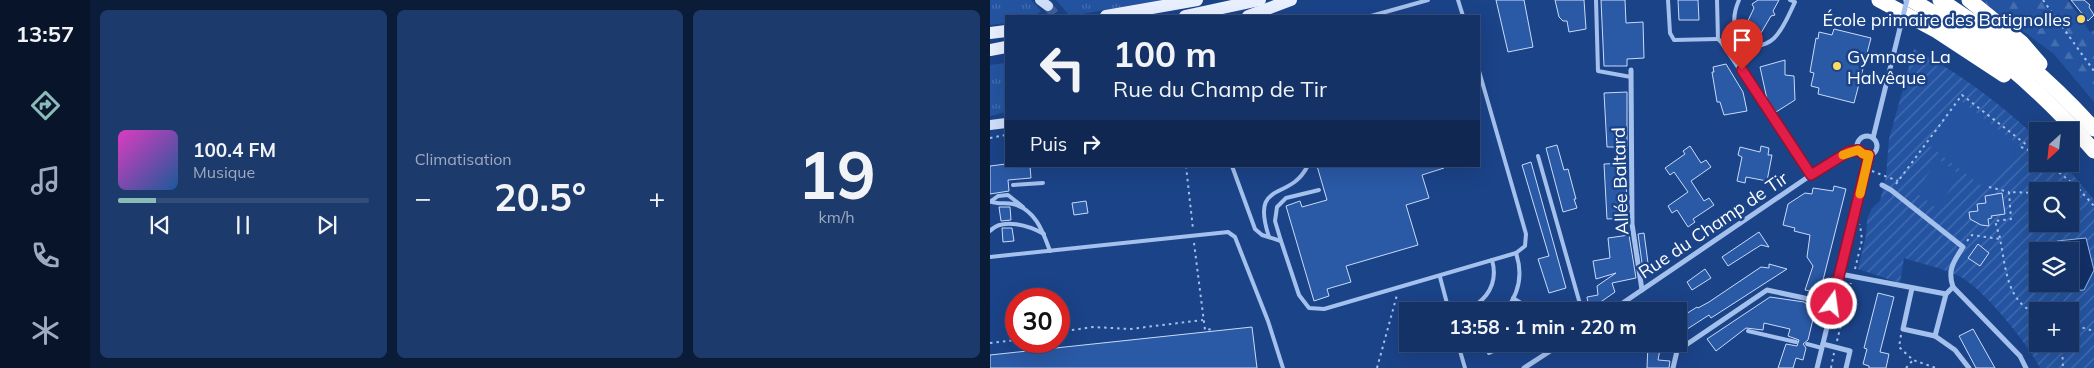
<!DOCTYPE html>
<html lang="fr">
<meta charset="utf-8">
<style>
body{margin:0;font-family:Mulish,sans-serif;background:#1d3a6c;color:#f1f3f6;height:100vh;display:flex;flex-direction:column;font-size:19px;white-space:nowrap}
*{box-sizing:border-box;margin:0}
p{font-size:16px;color:#9daabf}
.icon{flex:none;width:28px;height:28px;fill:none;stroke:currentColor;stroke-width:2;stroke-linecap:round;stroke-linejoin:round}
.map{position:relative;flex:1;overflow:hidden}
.details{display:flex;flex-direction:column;gap:10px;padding:10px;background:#0b1c38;width:900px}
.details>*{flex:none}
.banner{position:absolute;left:15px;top:15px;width:475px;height:152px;border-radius:0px;box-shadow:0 5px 20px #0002,0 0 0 1px #334d7a;background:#143266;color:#f1f3f6;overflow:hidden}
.needle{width:32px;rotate:207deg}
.buttons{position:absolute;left:1039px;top:122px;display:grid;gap:10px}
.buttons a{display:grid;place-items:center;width:50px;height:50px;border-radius:0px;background:#143266;box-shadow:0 5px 20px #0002,0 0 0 1px #334d7a;font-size:25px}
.speed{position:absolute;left:15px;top:288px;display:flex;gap:10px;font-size:25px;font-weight:700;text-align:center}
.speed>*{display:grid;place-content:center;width:65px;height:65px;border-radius:50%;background:#143266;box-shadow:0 5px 20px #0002,0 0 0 1px #334d7a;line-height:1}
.speed .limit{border:8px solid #d22;background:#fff;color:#111}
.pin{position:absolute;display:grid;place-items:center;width:42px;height:42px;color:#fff;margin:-51px -21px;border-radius:50% 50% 50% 0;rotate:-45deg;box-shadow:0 0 5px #0007}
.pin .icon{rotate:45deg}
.me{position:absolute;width:55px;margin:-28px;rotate:14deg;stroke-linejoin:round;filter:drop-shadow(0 0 4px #0008)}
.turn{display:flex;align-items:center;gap:18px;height:105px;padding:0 25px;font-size:22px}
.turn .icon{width:65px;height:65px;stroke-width:2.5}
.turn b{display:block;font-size:35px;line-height:42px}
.then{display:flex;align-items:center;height:48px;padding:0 25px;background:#0003;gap:10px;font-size:19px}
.big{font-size:38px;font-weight:700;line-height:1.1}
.details .tile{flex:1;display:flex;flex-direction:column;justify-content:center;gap:8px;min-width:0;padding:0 18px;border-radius:8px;background:#1d3a6c}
.details .dial{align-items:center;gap:0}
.dial b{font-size:65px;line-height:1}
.song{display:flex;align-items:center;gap:15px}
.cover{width:60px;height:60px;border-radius:8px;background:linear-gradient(135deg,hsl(310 70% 55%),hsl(210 70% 35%))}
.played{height:5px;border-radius:2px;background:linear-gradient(90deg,#8bbbb9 15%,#334d7a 15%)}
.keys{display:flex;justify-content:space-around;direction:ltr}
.heat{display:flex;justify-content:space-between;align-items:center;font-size:28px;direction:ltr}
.details .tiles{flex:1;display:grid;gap:10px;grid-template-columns:repeat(3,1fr)}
.trip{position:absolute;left:409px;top:302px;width:288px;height:50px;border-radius:0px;background:#143266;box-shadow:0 5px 20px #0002,0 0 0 1px #334d7a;font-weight:700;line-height:50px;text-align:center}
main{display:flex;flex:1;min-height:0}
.tab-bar{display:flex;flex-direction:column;width:90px;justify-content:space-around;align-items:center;background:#081429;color:#9daabf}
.tab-bar .icon{width:35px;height:35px}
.tab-bar .on{color:#8bbbb9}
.tab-bar b{font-size:22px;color:#f1f3f6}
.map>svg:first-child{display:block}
.grass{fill:url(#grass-tufts)}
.forest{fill:url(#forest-firs)}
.garden{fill:url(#garden-furrows);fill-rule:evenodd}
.pitch{fill:#2454a1}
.water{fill:#123066;stroke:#97baee}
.building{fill:#2a59a6;stroke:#c9dbf9}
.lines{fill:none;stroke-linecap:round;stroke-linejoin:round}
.secondary-tunnel{stroke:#3d5f9a;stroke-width:10;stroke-dasharray:10 5;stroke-linecap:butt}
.path{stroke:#a4c0ec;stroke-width:2;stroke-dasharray:2.5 4;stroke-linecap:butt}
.lane{stroke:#a4c0ec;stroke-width:4}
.street{stroke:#a4c0ec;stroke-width:5}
.secondary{stroke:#d0dff9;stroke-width:10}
.primary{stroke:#e9f0ff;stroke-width:12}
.highway{stroke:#fff;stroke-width:15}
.street-bridge{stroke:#a4c0ec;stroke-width:5}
.route-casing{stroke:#92132f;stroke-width:12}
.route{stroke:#e11d48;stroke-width:9}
.slow{stroke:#f59e0b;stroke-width:9}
.poi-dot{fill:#fdda60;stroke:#1b4388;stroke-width:2}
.labels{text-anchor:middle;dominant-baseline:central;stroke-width:5;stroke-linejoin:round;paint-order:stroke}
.poi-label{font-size:18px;fill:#fff;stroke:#1b4388;text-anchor:end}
.street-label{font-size:18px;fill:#fff;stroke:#1b4388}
</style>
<main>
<nav class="tab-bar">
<b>13:57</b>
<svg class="icon on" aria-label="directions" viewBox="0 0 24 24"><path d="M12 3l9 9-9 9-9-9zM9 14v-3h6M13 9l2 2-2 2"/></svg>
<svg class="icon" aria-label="music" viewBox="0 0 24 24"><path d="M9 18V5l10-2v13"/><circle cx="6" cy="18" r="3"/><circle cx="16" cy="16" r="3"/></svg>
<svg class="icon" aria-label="phone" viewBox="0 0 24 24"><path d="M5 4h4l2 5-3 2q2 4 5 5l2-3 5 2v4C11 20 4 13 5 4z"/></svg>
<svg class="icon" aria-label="climate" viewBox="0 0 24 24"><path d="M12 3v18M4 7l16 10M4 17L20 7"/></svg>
</nav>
<section class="details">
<div class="tiles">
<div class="tile">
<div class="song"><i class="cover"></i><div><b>100.4 FM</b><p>Musique</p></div></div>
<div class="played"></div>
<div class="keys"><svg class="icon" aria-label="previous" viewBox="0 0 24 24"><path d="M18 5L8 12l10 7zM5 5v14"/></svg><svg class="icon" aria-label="pause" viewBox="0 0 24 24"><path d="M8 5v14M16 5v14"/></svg><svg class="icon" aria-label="next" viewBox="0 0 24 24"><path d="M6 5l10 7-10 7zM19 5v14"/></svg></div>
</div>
<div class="tile"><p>Climatisation</p>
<div class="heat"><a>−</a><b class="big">20.5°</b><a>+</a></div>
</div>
<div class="tile dial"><b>19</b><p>km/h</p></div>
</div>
</section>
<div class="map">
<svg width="1104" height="368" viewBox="0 0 1104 368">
<defs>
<pattern id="grass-tufts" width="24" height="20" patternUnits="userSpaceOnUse" patternTransform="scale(1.25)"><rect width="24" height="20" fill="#2454a1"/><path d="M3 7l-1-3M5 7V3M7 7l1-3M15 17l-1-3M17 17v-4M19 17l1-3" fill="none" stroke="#456eaf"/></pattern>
<pattern id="forest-firs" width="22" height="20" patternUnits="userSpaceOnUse" patternTransform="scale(1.25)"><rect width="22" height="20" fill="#2454a1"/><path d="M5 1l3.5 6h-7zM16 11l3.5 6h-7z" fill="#456eaf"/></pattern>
<pattern id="garden-furrows" width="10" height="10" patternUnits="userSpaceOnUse" patternTransform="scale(1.25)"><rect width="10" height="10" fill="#2454a1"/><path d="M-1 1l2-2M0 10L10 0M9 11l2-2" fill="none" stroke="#456eaf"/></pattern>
</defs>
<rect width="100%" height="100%" fill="#1b4388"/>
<g class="grass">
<polygon points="0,0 41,0 51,11 45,16 16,16 16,23 0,25"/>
<polygon points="66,0 173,0 80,16"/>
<polygon points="16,63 16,112 0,116 0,65"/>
</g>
<polygon class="forest" points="991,0 1078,0 1100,32 1104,30 1104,102 1064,54"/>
<path class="garden" d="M 924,49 C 969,73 1010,103 1047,138 L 1048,164 L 1074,164 L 1104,200 L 1104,368 L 1050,368 C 1038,344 993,288 969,276 C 952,268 932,264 914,258 L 910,283 L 868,269 L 876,236 L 877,219 L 882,208 L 890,201 L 896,176 L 899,139 ZM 1048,191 L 1080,191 L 1080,224 L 1048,224 ZM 1048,251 L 1080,251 L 1080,284 L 1048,284 ZM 1048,311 L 1080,311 L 1080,344 L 1048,344 Z"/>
<g class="pitch">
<polygon points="970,100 1031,147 997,190 937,144"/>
<polygon points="949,159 970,175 947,208 925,192"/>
</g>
<polygon class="water" points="1096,238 1104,270 1094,290 1073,291 1072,284 1080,284 1080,251 1068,251 1067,241"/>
<g class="building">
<polygon points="506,0 534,0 543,47 518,52"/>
<polygon points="565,0 594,0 596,29 579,32 577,21 573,21 569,17"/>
<polygon points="611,0 635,0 636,23 653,22 654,58 637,59 637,66 614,66"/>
<polygon points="688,0 708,0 709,20 689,20"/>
<polygon points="768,0 789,0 783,11 785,15 781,16 768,38 765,33 762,35 755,27 764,8 762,4"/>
<polygon points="1081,0 1094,0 1100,5 1099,7 1104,15 1098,21"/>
<polygon points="844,29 881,38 864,103 828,94 829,88 821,86 824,73 820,72 826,38 828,39 829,32 842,35"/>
<polygon points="795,60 795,75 804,76 805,100 786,112 777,99 770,67"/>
<polygon points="736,64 753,92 757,111 734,115 730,102 727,102 722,72 724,72 723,67"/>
<polygon points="637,92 637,147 617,147 614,93"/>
<polygon points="567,145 574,170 578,169 586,199 584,199 587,208 573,212 556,148"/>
<polygon points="700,146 711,163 716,160 721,167 701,181 714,201 719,198 724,205 703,219 705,222 698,227 687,210 682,213 678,206 698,192 684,172 680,175 675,168 695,154 693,151"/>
<polygon points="771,146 779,148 778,155 782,155 777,181 756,177 755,183 747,181 752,157 748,155 750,147 770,152"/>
<polygon points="541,162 576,288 559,293 548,259 559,256 532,165"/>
<polygon points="636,163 637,218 617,219 614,164"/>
<polygon points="16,164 40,166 41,178 18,180 19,191 0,194 0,166"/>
<polygon points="327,166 454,166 454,168 432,175 439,198 416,205 428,245 356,266 361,282 337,289 339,296 324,301 296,206 310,201 312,207 337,200"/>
<polygon points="844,186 856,189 831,288 824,292 815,290 823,266 817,257 820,235 804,231 805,228 793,225 798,204 815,193 822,194 823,188 843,191"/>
<polygon points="1012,193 1015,214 1001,216 1002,218 998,219 999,226 991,225 980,219 979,212 988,211 987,204 996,203 995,196"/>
<polygon points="96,201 98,213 84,215 82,203"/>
<polygon points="9,207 20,207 21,220 11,221"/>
<polygon points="12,228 22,228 24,241 13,242"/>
<polygon points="769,232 779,247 771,245 738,266 732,257"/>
<polygon points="654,233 658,263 652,263 648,234"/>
<polygon points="639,235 646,278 622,283 625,292 599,310 597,297 608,295 607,286 626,273 606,279 603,261 620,258 618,238"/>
<polygon points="988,244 999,253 990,266 978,258"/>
<polygon points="779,264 797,269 721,318 719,315 688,335 688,319 707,307 708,308 719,302 771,267 779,268"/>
<polygon points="715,269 721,278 702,290 697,282"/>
<polygon points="888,293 904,297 890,352 899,354 896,368 879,368 879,366 873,364 877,349 874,348"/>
<polygon points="780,297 814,302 825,311 818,340 813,344 816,348 813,360 806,358 803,368 788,368 796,344 807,346 809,340 798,336 800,329 774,323 773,330 756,328 726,351 717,339"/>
<polygon points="262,327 267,368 0,368 0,355"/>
<polygon points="983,329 1005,368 986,368 969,336"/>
<polygon points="658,344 671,344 668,360 680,361 679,368 657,368"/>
</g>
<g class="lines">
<polyline class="secondary-tunnel" points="58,6 66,16"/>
<g class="path">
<polyline points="1053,0 1104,71"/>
<polyline points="0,138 16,135"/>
<polyline points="1031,147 1048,154"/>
<polyline points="1059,164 1088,188 1104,206"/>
<polyline points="196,166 203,229"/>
<polyline points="882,171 908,181"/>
<polyline points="906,184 972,95 1046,152"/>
<polyline points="999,187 1019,192"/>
<polyline points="1077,191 1088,188"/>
<polyline points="1010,238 1005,221 1021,219 1019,192 1048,193"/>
<path d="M 977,241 L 982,235 L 1010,239 C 1016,267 1016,303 1048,314"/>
<polyline points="204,243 215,330 222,329 222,332"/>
<polyline points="865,269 872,240 870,224"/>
<polyline points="1080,324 1104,331"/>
<polyline points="69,332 103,327 140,329 213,320"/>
<polyline points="911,335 909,347 923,360 946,368"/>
<polyline points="847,341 861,283"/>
<polyline points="0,343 26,340"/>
<polyline points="1072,344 1073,368"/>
<polyline points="387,368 407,295"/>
<polyline points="841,368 844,353"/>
<polyline points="916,368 923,360"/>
</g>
<g class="lane">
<polyline points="468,0 473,16"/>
<polyline points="606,0 608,71 641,77"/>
<polyline points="678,0 680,33 684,40 728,39"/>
<polyline points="727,0 728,39 733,44"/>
<polyline points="381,16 438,0"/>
<path d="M 755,43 C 785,54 794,24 805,2 L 800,0"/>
<path d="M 741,54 L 755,43 C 742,29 742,16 749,0"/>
<polyline points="548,156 592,311"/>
<polyline points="242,166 265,229 272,235 291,241 309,295 319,308 334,309 526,253 535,246 536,234 489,71"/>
<polyline points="23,185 53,183"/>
<path d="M 0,201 C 8,205 15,202 23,204 C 46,210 53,232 60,251"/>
<polyline points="0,202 8,196 18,195 33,207"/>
<path d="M 0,231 C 12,217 40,226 54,234"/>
<path d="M 279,237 C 260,179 299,202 317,167"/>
<polyline points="291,241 285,221 287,207 296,198 329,190"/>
<polyline points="0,257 238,232 245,237 278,321 293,368"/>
<polyline points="450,277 459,311"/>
<polyline points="523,298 544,311"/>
<path d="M 489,311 L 487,304 C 502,293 507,277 502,260"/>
<path d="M 515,311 C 529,294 533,274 526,253"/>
<polyline points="758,331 806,342"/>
<polyline points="468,344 475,368"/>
<polyline points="497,344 499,353 519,344"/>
<polyline points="817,344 832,348"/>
</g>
<g class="street">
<polyline points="733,44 821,175"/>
<polyline points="641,70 642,224 652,290"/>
<circle cx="877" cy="146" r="10"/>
<polyline points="883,138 910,28"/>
<path d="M 892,185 L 901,190 L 973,247 C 964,261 957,270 963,287"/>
<polyline points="850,274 956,294"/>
<polyline points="922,288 913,329 945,336 956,294 963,287 1030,356 1036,368"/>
<polyline points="621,311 821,175 858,152 868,150"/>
<polyline points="945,336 965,350 979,368"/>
<polyline points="833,344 860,351 856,368"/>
<polyline points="534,368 571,344"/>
<polyline points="683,368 687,351 777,290 842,304"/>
<polyline points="827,368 879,155"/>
</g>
<g class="secondary">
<polyline points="50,0 58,6"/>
<polyline points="0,125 16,123"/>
</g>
<g class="primary">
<polyline points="116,16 207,0"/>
<polyline points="195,16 270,0"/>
<polyline points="258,16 301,0"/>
<polyline points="0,33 16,31"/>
<polyline points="0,50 16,47"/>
</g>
<g class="highway">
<polyline points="889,0 947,31 1014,75"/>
<path d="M 921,0 C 991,38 1052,91 1104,151"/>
<path d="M 950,0 C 1007,36 1059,78 1104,129"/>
<polyline points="979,0 1031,42 1050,64"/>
</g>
<polyline class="street-bridge" points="910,28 917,0"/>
</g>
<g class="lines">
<g class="route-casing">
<polyline id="route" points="752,70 821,175 858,152 868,150 873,154 879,155 842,304"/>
</g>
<use href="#route" class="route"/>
<polyline class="slow" points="853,155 868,150 873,154 879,155 870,194"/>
</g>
<g class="poi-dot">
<circle cx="1091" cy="19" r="5"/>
<circle cx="847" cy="66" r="5"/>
</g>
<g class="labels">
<g class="poi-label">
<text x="1081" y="19">École primaire des Batignolles</text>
<text x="857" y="56" text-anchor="start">Gymnase La<tspan x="857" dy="21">Halvêque</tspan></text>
</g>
<g class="street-label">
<text transform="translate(630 181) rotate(-92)">Allée Baltard</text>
<text transform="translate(723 225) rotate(-34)">Rue du Champ de Tir</text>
</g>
</g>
</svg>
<div class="buttons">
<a><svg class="needle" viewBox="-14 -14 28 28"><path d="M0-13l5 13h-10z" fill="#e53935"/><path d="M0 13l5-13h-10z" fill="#9daabf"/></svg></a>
<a><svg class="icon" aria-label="search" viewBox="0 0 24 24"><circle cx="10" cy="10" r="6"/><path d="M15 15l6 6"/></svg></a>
<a><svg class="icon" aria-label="layers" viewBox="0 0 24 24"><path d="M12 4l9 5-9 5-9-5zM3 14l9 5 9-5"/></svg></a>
<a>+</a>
</div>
<div class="speed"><div class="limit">30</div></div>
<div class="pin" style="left:752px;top:70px;background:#d93025"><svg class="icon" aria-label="arrive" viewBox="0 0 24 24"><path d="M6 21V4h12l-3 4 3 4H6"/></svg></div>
<svg class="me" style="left:842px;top:304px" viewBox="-20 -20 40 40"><circle r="17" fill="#e11d48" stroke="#fff" stroke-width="3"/><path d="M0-11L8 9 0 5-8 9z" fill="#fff"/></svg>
<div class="trip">13:58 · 1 min · 220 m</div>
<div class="banner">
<div class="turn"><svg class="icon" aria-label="left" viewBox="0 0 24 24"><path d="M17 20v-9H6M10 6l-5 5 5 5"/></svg><div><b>100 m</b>Rue du Champ de Tir</div></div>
<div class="then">Puis<svg class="icon" aria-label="right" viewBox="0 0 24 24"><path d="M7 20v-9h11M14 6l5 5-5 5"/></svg></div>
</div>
</div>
</main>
